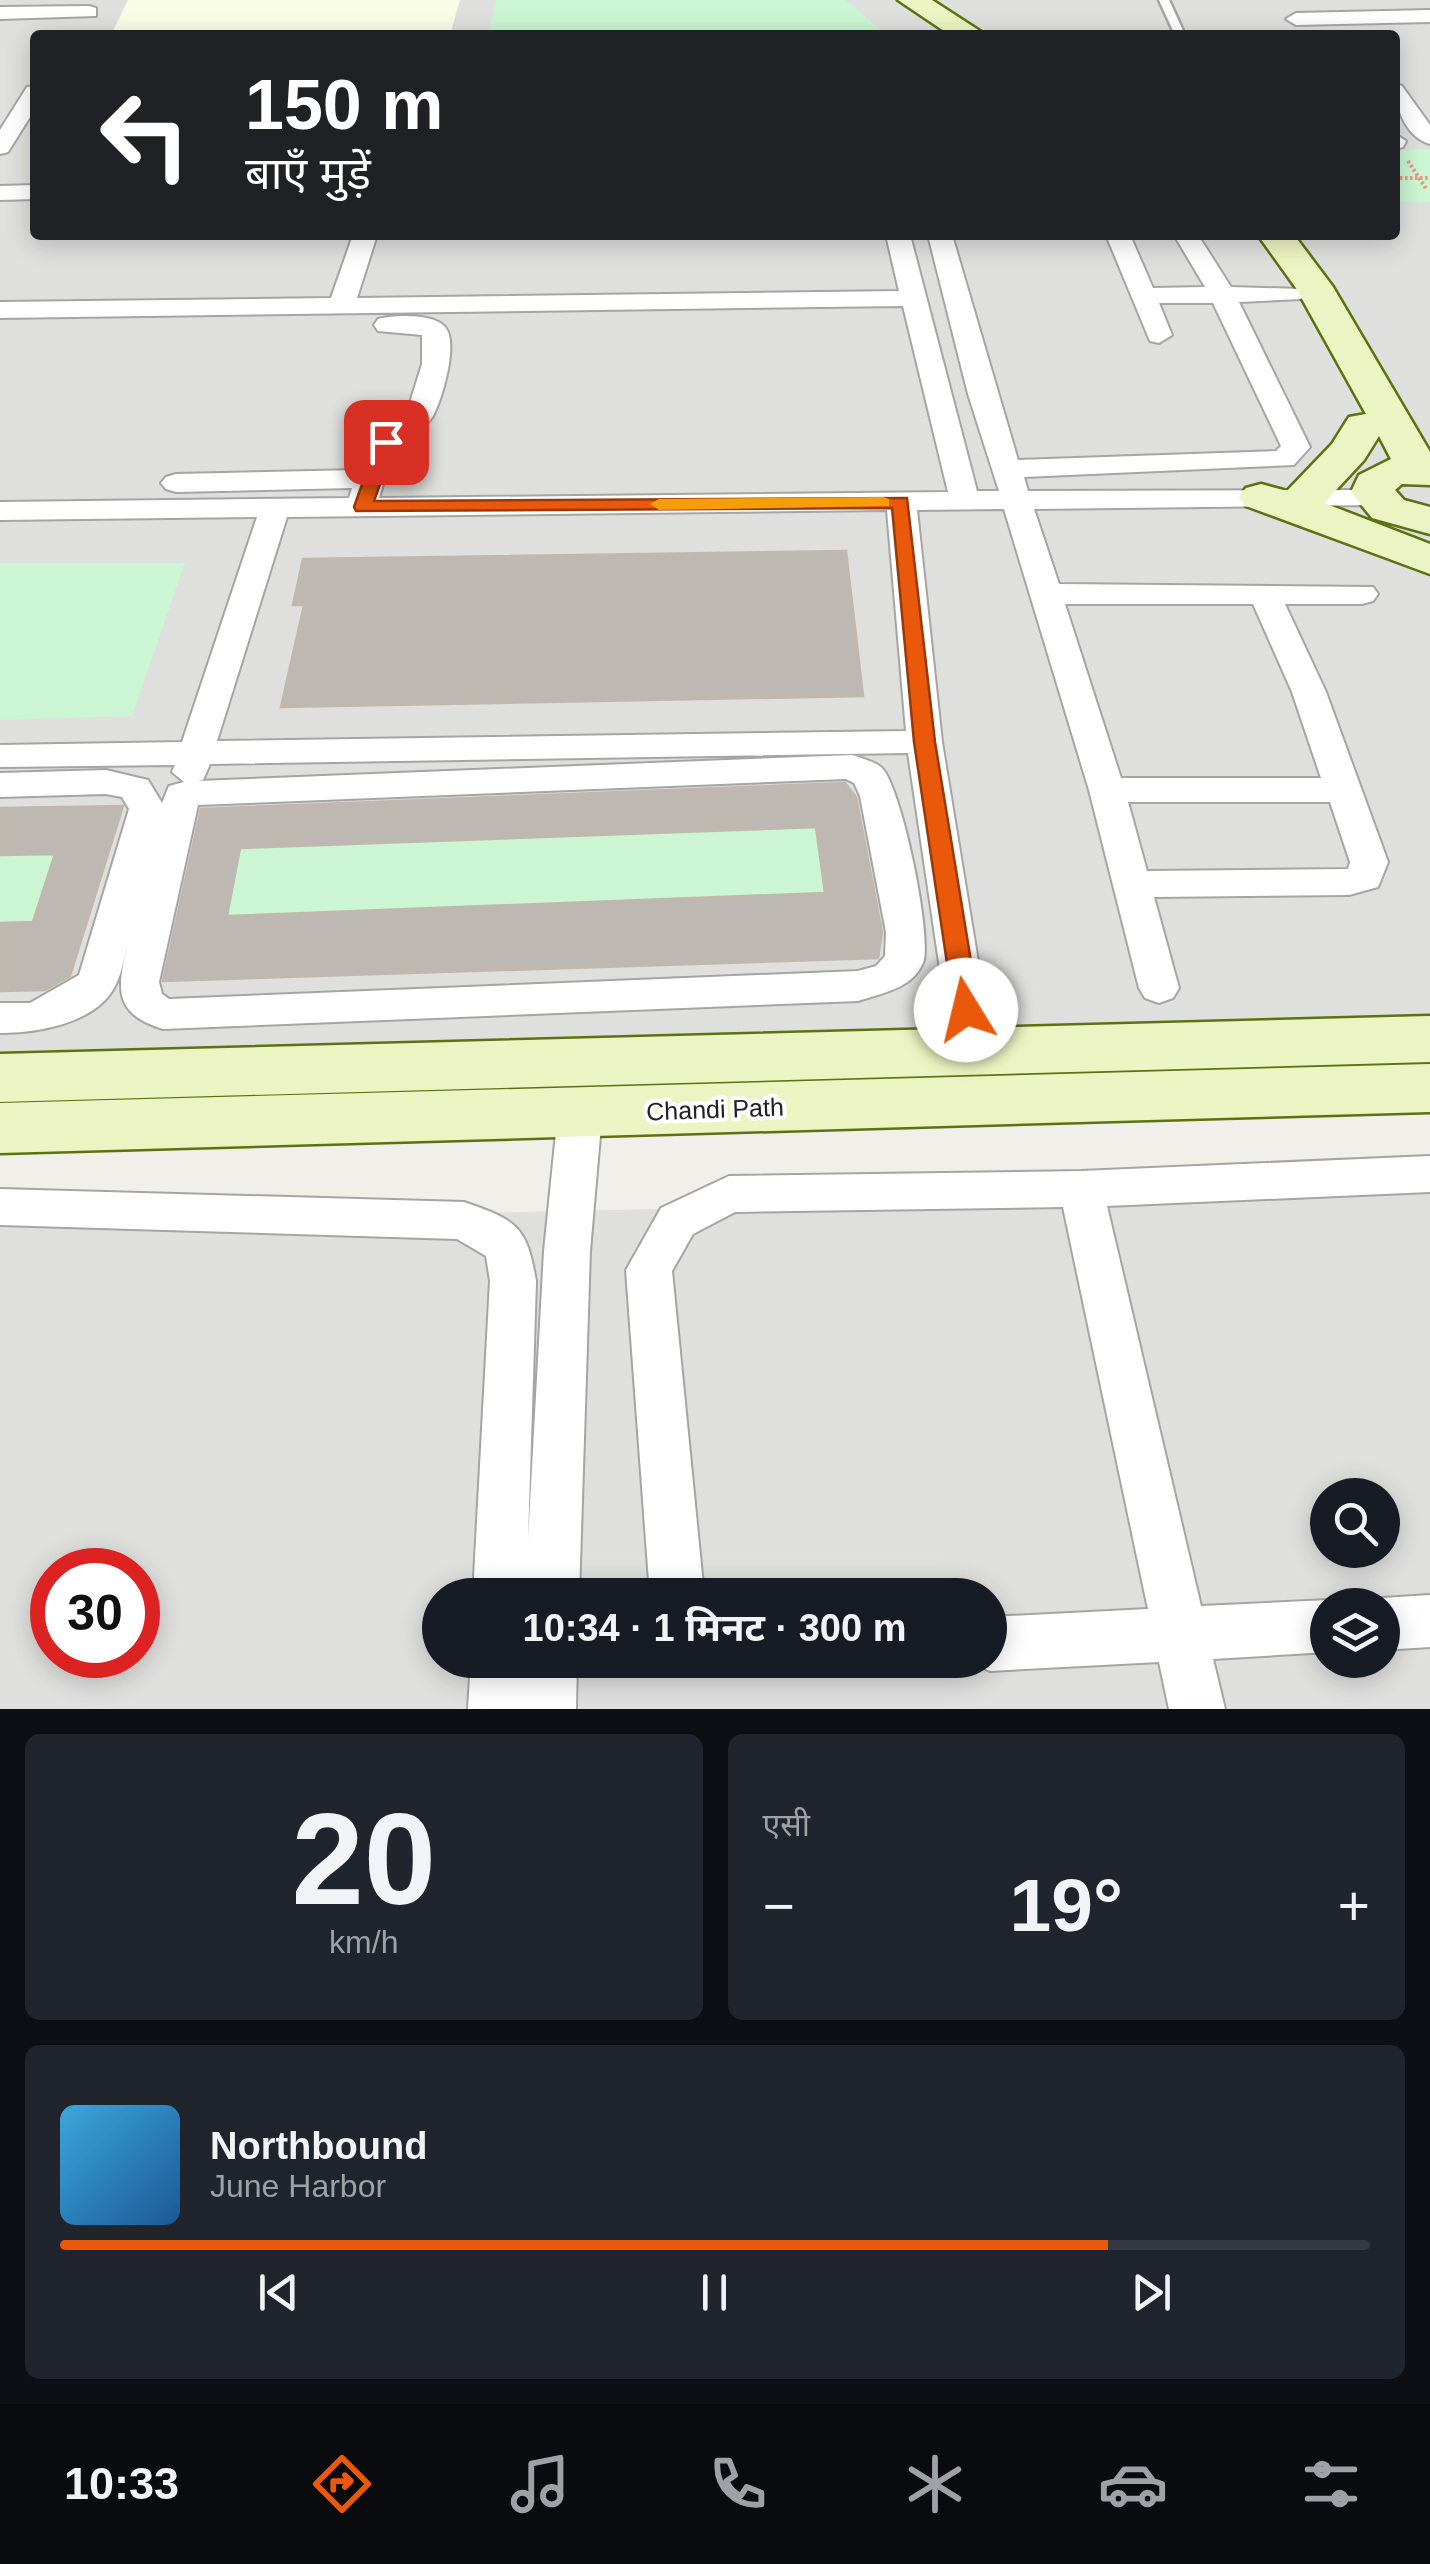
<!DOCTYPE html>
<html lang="hi">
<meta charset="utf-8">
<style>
body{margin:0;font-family:Helvetica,"Noto Sans Devanagari",sans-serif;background:#20242c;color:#f1f3f6;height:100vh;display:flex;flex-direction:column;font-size:38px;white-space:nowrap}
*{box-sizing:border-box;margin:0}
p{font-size:32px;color:#9ea1a6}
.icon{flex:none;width:55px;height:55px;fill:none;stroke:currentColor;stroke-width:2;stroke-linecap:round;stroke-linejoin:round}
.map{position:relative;height:1709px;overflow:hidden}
.side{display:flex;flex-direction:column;gap:25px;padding:25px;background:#0d0f14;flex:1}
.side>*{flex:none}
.banner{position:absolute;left:30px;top:30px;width:1370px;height:210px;border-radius:10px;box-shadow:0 5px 25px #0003;background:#202124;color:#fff;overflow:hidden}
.tools{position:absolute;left:1310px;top:1478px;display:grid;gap:20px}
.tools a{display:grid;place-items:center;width:90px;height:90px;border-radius:50%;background:#171b24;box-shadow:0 5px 25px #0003;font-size:50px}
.speed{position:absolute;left:30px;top:1548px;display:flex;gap:20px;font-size:50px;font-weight:700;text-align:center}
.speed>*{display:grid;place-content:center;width:130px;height:130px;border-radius:50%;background:#171b24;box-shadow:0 5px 25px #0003;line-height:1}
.speed .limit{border:15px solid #d22;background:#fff;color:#111}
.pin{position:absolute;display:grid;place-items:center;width:85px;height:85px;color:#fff;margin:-42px;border-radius:20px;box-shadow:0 5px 15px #0006}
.me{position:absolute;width:110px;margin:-55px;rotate:351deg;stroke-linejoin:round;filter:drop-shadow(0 0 8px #0008)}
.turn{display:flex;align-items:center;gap:35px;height:210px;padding:0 50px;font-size:45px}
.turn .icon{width:130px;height:130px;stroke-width:2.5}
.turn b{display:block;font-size:70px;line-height:85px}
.big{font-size:75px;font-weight:700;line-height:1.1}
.side .card{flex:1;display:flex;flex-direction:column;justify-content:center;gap:15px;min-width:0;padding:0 35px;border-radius:15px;background:#20242c}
.side .dial{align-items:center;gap:0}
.dial b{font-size:130px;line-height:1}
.song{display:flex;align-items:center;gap:30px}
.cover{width:120px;height:120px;border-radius:15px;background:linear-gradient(135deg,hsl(200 70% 55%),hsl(210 70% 35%))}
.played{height:10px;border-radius:5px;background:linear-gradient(90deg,#ea580c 80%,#363941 80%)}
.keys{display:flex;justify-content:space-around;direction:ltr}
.heat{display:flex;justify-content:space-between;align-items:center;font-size:55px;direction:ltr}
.side .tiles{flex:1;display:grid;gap:25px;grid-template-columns:1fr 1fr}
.card:last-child{grid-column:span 2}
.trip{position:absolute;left:422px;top:1578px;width:585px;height:100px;border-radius:50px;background:#171b24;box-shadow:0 5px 25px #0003;font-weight:700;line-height:100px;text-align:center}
.tab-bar{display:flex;height:160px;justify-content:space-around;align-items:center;background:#090b0e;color:#9ea1a6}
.tab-bar .icon{width:70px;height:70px}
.tab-bar .current{color:#ea580c}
.tab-bar b{font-size:45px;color:#f1f3f6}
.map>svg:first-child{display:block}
.residential{fill:#dfdfde;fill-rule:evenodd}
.education{fill:#fafde6}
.park{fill:#cbf5d3}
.building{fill:#beb8b2;stroke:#c1b8ad;stroke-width:2.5;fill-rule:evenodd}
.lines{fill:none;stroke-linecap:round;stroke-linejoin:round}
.lane-casing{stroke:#a5a5a5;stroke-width:5}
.street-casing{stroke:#a5a5a5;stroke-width:4}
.secondary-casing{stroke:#5c7110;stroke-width:5}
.path{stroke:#ed957d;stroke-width:4;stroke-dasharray:2.5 2.5;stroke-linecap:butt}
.lane{fill:#fff;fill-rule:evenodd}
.street{fill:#fff;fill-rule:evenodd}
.secondary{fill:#edf4c3;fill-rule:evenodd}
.route{fill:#ea580c;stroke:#983908;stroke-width:2.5}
.slow{fill:#f59e0b}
.labels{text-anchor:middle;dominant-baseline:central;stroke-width:8;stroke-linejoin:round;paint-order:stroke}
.street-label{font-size:25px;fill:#212121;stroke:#fff}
</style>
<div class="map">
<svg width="1430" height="1709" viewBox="0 0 1430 1709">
<rect width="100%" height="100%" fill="#f1efe9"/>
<g class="residential">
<path d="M 0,0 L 1430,0 L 1430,1030 L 0,1064 ZM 35,35 L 1395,35 L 1395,235 L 35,235 Z"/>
<path d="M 1430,1192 L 1430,1709 L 0,1709 L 0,1211 L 474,1205 L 474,1213 ZM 1328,1495 L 1382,1495 L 1382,1550 L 1328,1550 ZM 52,1570 L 138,1570 L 138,1655 L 52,1655 ZM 440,1595 L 990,1595 L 990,1660 L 440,1660 ZM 1328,1605 L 1382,1605 L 1382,1660 L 1328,1660 Z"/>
</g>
<polygon class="education" points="128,0 460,0 450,35 111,35"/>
<g class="park">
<polygon points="495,0 846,0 886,35 489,35"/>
<polygon points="1430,149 1430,202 1395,202 1395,150"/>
<polygon points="0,563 185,563 132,716 0,720"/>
<polygon points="816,827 825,893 227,916 240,848"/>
<polygon points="55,854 33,922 0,923 0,855"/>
</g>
<g class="building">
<polygon points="846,551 863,696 281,707 304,605 293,605 303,559"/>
<path d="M 845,783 L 856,797 L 882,932 L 878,958 L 163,981 L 201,809 ZM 816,827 L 825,893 L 227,916 L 240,848 Z"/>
<polygon points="123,806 70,976 45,990 0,991 0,923 33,922 55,854 0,855 0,808"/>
</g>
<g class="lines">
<g class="lane-casing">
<polygon id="lane" points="1159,0 1169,0 1185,35 1175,35"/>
</g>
<g class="street-casing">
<g id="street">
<polygon points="89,6 96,8 96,16 0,19 0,7"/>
<polygon points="1430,10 1430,22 1296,25 1286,19 1296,13"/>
<path d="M 1395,84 L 1402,86 L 1430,125 L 1430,144 C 1405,137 1395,106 1395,84 Z"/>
<polygon points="35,86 35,109 8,152 0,154 0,130 27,87"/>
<polygon points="1395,134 1406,141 1403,147 1395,149"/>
<polygon points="35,185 35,199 0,200 0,186"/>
<path d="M 353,235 L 377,235 L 357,298 L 899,291 L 886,235 L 910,235 L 977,491 L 999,491 L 968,394 L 928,235 L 952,235 L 1018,460 L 1276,451 L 1281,446 L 1213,303 L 1159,303 L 1172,335 L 1159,343 L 1150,341 L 1106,235 L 1130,235 L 1153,288 L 1205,287 L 1174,235 L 1198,235 L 1231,287 L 1301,289 L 1305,294 L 1301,299 L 1239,302 L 1310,447 L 1294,465 L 1024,477 L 1028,491 L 1386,490 L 1390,496 L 1386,502 L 1375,505 L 1034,509 L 1059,584 L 1373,587 L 1378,594 L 1373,601 L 1362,604 L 1285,604 L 1326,692 L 1388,862 L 1378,887 L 1349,895 L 1154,897 L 1179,988 L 1173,998 L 1159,1003 L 1145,998 L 1139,988 L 1089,790 L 1004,509 L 917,510 L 942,742 L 986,1010 L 980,1021 L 966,1025 L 952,1021 L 946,1010 L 908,753 L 210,764 L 203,780 L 198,781 L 852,755 C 861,758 873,761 881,767 C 901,784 933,939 923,963 C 912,989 882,993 858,1001 L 163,1029 C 111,1013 118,987 128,942 C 124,957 122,974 114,988 C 94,1024 36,1033 0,1033 L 0,1003 L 30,1003 L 79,975 L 129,809 L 122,797 L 106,794 L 0,797 L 0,773 L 106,770 L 148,780 L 162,803 L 169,786 L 184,782 L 172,772 L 175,765 L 0,767 L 0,745 L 182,742 L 257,517 L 0,520 L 0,502 L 349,498 L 352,488 L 176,492 L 166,489 L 161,483 L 166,477 L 176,474 L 359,470 L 376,436 L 408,409 L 422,364 L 422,335 L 378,331 L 374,325 L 378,319 C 394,315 433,313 445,327 C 459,342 442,400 433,416 C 425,430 407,435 398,447 C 389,461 384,482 379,498 L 948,492 L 903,306 L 0,318 L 0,302 L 331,298 ZM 887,510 L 906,731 L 217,741 L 287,517 ZM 1065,604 L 1253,604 L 1292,692 L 1321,778 L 1121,778 ZM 846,779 L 854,783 L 860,796 L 886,932 L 885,956 L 876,966 L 858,971 L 169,999 L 162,994 L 159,982 L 198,805 ZM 1128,802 L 1330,802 L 1350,862 L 1348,869 L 1147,871 Z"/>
<path d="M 580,1096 L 595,1101 L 602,1113 L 590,1251 L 579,1595 L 473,1595 L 490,1281 L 486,1256 L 457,1239 L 0,1225 L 0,1189 L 464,1202 C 517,1220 527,1227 536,1281 L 528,1540 L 544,1251 L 558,1113 L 565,1101 Z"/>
<polygon points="1430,1156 1430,1192 1107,1206 1201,1606 1328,1600 1341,1605 1328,1605 1328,1652 1213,1659 1225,1709 1169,1709 1159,1662 990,1671 971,1663 970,1660 990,1660 990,1617 1148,1609 1063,1207 735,1212 693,1234 672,1271 704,1595 650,1595 626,1270 661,1208 729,1176 1081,1171"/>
<polygon points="1430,1595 1430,1647 1382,1650 1382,1605 1364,1605 1382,1598"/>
<polygon points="471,1660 577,1660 576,1709 468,1709"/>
</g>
</g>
<g class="secondary-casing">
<g id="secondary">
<polygon points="898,0 932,0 986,35 950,35"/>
<polygon points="1258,235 1294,235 1333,287 1430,452 1430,485 1402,484 1395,490 1404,500 1430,507 1430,534 1372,518 1351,492 1359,475 1391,459 1379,436 1364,460 1324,503 1430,544 1430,574 1246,506 1239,497 1246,488 1261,484 1287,491 1332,444 1349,417 1366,414 1296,288"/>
<polygon points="1430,1016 1430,1062 0,1102 0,1054"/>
<polygon points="1430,1064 1430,1112 0,1153 0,1103"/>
</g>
</g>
<g class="path">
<polyline points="1408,161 1427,190"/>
<polyline points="1395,178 1430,178"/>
</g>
<use href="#lane" class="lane"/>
<use href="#street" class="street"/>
<use href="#secondary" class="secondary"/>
</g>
<polygon class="route" points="386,437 395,442 374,501 907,498 935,742 979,1010 975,1016 958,1016 954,1010 914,742 892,508 356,511 354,507 377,442"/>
<polygon class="slow" points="883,497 889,499 889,506 659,510 650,504 659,499"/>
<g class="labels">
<g class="street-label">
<text transform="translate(715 1109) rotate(-2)">Chandi Path</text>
</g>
</g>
</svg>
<div class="tools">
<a><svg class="icon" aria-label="search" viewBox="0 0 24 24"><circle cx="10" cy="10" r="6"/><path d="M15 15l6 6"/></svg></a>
<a><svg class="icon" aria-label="layers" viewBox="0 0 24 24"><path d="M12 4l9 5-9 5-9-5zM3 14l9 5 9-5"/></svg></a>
</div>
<div class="speed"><div class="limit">30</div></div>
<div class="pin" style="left:386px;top:442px;background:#d93025"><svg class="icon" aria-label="arrive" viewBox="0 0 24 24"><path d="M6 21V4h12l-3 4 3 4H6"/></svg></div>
<svg class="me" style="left:966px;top:1010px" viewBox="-20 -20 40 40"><circle r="19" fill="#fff"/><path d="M0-13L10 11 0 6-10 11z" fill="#ea580c"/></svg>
<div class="trip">10:34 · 1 मिनट · 300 m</div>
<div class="banner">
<div class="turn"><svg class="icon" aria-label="left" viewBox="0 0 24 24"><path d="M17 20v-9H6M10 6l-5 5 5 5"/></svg><div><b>150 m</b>बाएँ मुड़ें</div></div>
</div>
</div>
<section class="side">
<div class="tiles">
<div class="card dial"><b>20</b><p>km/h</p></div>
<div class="card"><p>एसी</p>
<div class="heat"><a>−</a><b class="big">19°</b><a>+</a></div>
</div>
<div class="card">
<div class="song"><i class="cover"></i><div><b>Northbound</b><p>June Harbor</p></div></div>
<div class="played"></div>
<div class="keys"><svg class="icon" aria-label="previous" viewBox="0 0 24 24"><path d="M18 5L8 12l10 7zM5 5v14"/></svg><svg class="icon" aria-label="pause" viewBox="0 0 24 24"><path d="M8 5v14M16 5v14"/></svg><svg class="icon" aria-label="next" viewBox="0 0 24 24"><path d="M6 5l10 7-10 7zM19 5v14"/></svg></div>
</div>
</div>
</section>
<nav class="tab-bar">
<b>10:33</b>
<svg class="icon current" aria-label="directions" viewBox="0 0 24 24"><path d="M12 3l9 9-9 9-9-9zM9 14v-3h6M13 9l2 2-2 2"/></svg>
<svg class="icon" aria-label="music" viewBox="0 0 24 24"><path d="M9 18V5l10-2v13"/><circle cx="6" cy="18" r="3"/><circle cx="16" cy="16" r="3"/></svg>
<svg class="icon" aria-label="phone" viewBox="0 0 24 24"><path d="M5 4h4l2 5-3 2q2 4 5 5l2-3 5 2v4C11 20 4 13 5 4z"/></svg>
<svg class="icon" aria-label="climate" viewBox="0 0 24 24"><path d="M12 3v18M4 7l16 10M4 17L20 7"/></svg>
<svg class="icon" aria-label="car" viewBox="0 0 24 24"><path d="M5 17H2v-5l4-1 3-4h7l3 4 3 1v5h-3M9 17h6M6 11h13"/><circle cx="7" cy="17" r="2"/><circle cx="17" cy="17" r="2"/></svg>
<svg class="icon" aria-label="filters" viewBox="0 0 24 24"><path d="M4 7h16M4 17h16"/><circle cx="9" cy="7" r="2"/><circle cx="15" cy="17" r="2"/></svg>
</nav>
